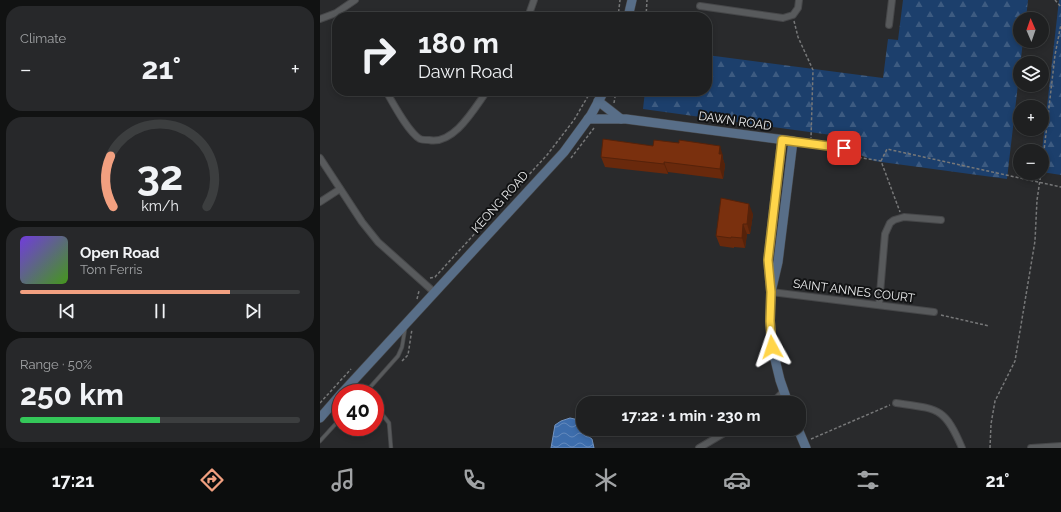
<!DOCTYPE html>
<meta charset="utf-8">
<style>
body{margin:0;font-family:Raleway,sans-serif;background:#27282a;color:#f1f3f6;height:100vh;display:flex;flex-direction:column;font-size:15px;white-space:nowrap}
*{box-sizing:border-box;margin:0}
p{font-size:13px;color:#a1a3a5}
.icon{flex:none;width:22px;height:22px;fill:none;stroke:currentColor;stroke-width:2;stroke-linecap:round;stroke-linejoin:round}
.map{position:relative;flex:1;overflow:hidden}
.side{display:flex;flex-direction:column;gap:6px;padding:6px;background:#111212;width:320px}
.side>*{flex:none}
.hud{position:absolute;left:12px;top:12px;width:380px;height:84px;border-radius:16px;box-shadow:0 2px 6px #0003,0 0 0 1px #3c3e3f;background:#1f2021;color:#f1f3f6;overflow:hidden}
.needle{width:26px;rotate:358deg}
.buttons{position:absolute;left:693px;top:12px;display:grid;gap:8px}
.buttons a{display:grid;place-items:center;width:36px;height:36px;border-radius:50%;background:#1f2021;box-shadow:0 2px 6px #0003,0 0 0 1px #3c3e3f;font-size:20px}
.speed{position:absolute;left:12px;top:384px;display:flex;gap:8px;font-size:20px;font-weight:700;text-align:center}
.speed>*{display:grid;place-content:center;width:52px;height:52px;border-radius:50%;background:#1f2021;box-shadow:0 2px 6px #0003,0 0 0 1px #3c3e3f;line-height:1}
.speed .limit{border:6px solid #d22;background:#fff;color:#111}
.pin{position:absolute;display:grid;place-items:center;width:34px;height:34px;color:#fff;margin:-17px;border-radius:8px;box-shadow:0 2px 6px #0006}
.me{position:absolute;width:44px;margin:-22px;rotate:355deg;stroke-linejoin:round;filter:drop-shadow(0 0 3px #0008)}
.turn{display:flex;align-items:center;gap:14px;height:84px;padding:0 20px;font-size:18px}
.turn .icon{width:52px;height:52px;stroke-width:2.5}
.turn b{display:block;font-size:28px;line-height:34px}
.big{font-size:30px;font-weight:700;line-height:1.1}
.side .tile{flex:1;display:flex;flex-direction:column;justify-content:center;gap:6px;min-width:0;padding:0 14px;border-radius:16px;background:#27282a}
.side .dial{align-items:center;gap:0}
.dial svg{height:104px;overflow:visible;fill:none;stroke:#3c3e3f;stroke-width:7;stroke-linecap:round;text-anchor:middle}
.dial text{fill:#f1f3f6;stroke:none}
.song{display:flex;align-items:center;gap:12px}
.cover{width:48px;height:48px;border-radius:6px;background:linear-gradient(135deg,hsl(260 70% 55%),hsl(100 70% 35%))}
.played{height:4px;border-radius:2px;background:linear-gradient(90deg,#f2a080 75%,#3c3e3f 75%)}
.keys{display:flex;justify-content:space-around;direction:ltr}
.heat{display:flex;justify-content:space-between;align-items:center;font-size:22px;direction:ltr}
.charge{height:6px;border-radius:3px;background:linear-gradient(90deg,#34c759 50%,#3c3e3f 0)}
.trip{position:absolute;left:256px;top:396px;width:230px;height:40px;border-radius:16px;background:#1f2021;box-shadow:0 2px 6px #0003,0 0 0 1px #3c3e3f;font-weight:700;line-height:40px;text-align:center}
.tabs{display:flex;height:64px;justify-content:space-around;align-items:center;background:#0c0d0d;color:#a1a3a5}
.tabs .icon{width:28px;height:28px}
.tabs .on{color:#f2a080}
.tabs b{font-size:18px;color:#f1f3f6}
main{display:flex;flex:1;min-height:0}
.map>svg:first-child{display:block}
.forest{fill:url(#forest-firs)}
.water{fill:url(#water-waves);stroke:#7293c0}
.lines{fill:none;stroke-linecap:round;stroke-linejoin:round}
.lane-casing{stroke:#464749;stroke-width:4.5}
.street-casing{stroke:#464749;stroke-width:8}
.secondary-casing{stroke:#464749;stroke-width:10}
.path{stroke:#777879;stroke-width:1.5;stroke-dasharray:3 2;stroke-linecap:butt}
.lane{stroke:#585a5c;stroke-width:3}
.street{stroke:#585a5c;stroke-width:6}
.secondary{stroke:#586e88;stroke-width:9}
.wall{fill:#69290c}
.shaded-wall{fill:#55220a}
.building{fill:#7a300e;stroke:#55220a}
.route-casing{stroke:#a68a30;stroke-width:10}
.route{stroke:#ffd54a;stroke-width:7}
.labels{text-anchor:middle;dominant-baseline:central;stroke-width:4;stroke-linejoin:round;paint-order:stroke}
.street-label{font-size:12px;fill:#ecedee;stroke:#121314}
</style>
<main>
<section class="side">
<div class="tile"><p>Climate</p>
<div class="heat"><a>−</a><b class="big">21°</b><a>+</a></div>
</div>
<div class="tile dial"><svg viewBox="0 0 100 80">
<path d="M14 69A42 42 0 1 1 86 69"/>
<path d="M14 69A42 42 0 0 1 12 30" stroke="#f2a080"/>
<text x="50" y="56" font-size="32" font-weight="700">32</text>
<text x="50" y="72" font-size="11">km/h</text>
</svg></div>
<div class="tile">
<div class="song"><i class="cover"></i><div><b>Open Road</b><p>Tom Ferris</p></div></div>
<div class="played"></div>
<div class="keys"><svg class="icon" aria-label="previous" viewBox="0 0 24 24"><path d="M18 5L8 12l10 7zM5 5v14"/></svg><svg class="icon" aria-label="pause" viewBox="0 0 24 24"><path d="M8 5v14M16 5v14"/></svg><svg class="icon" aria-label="next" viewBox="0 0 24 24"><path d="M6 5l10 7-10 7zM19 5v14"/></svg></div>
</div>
<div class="tile"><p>Range · 50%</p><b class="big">250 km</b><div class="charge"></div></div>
</section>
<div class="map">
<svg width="741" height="448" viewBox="0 0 741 448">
<defs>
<pattern id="forest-firs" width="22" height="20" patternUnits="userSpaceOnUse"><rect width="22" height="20" fill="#1c3f6c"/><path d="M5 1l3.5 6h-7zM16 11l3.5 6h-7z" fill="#3d5b81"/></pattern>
<pattern id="water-waves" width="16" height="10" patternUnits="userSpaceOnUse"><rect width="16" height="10" fill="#3d6dac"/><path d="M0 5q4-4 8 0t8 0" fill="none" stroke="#6389bc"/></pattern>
</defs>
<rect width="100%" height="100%" fill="#292a2c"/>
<g class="forest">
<polygon points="583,0 708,0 706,19 700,19 700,41 703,41 687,179 554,161 534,152 530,138 526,137 323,109 325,91 387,91 387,55 563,78 568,39 578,40"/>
<polygon points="739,0 741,0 741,175 722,172 722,151"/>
</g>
<path class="water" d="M 250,418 L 259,420 C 260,427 265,435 272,439 L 274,448 L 231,448 L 235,425 L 241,421 Z"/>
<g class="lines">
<g class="lane-casing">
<g id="lane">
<polyline points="45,393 78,356 82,347 85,329"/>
<polyline points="55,405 69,423 71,448"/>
<polyline points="0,441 21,418"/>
</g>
</g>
<g class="street-casing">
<g id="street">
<polyline points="380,6 463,18 473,15 478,8 479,0"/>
<polyline points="208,17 214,0"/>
<polyline points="0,19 16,13 35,0"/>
<polyline points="569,25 572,0"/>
<path d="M 66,91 C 73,103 88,132 100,139 C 102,140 106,140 109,140 C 134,145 154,109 167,91"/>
<polyline points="473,141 524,148"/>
<polyline points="0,158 42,222 58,242 114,292"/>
<polyline points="0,202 20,189"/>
<polyline points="451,292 614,312"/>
<polyline points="559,305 565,234 570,223 574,220 584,217 621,220"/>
<polyline points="452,403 464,391"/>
<path d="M 576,403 C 618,409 625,407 642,448"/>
<polyline points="379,448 411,429"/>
<polyline points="711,448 741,446"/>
</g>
</g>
<g class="secondary-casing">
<g id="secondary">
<polyline points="308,17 312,0"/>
<polyline points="278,101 301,119"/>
<polyline points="268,119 306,119 473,141 458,262 451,292"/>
<polyline points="462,140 448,260 451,292 450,321 452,347 460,380 468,403"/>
<polyline points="22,393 244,152 271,115 284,91"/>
<polyline points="0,418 21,394"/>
<polyline points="478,429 486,448"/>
</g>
</g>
<g class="path">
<polyline points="735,0 741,7"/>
<polyline points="298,17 300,0"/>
<polyline points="326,17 327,0"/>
<polyline points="474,21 478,37 493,70 491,138"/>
<polyline points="294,103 296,91"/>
<polyline points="524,155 561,161 580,212"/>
<polyline points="251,158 274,128"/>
<polyline points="561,161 567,149 741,187"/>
<polyline points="722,168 735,55 741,24"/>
<polyline points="110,278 115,277 227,155 254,120 271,91"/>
<polyline points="97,299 99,291"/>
<polyline points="621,315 669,326"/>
<polyline points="82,361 88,355 92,329"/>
<polyline points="0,403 31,369"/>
<polyline points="491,439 570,405"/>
<polyline points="670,448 671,424 675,401 695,361 715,241 717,200 721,173"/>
</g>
<use href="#lane" class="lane"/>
<use href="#street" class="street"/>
<use href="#secondary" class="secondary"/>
</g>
<g class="wall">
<polygon points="333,146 403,156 403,159 405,165 403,179 348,172 348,174 285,167 281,157"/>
<polygon points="433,214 430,234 427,234 425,248 414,247 414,248 400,246 396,236"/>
</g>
<g class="shaded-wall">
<polygon points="400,146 403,156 403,159 405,165 403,179 400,169 399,154"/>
<polygon points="344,162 348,172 348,174 344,164"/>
<polygon points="429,204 433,214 430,234 427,224"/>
<polygon points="423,224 427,234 425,248 422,238"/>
</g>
<g class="building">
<polygon points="283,139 333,146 334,140 359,143 359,140 400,146 399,154 402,154 400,169 344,162 344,164 281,157"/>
<polygon points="401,198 429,204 427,224 423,224 422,238 411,237 411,238 396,236"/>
</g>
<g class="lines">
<g class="route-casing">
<polyline id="route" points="452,347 450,321 451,292 448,260 462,140 524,148"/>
</g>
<use href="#route" class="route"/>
</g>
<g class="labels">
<g class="street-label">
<text transform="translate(415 121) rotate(8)">DAWN ROAD</text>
<text transform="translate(180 202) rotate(-48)">KEONG ROAD</text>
<text transform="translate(534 291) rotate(7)">SAINT ANNES COURT</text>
</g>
</g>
</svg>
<div class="buttons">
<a><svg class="needle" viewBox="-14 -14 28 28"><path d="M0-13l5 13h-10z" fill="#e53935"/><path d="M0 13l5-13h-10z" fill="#a1a3a5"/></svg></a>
<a><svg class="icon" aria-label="layers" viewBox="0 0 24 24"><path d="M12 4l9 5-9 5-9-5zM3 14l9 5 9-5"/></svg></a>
<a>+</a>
<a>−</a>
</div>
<div class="speed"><div class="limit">40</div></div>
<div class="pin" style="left:524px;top:148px;background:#d93025"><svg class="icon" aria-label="arrive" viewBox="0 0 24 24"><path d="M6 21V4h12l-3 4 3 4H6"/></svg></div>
<svg class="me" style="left:452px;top:347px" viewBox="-20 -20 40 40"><path d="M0-17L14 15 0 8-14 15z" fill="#ffd54a" stroke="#fff" stroke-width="4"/></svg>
<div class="trip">17:22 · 1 min · 230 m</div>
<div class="hud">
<div class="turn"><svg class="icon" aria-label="right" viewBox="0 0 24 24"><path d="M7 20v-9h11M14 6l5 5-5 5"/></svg><div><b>180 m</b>Dawn Road</div></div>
</div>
</div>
</main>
<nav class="tabs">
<b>17:21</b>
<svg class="icon on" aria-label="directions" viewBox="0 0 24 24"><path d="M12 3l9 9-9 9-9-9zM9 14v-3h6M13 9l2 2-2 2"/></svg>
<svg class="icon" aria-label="music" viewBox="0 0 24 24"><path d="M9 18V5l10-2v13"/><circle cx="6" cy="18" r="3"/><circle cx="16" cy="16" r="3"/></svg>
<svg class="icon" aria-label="phone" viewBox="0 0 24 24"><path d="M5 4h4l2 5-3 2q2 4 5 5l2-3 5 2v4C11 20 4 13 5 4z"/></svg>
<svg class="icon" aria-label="climate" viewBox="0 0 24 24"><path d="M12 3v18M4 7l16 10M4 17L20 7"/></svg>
<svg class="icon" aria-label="car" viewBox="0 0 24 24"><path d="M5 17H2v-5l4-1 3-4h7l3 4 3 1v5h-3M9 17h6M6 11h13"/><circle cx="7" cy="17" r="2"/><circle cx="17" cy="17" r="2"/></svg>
<svg class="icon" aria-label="filters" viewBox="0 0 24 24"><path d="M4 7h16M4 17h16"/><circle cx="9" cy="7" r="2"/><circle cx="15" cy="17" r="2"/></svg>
<b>21°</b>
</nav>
